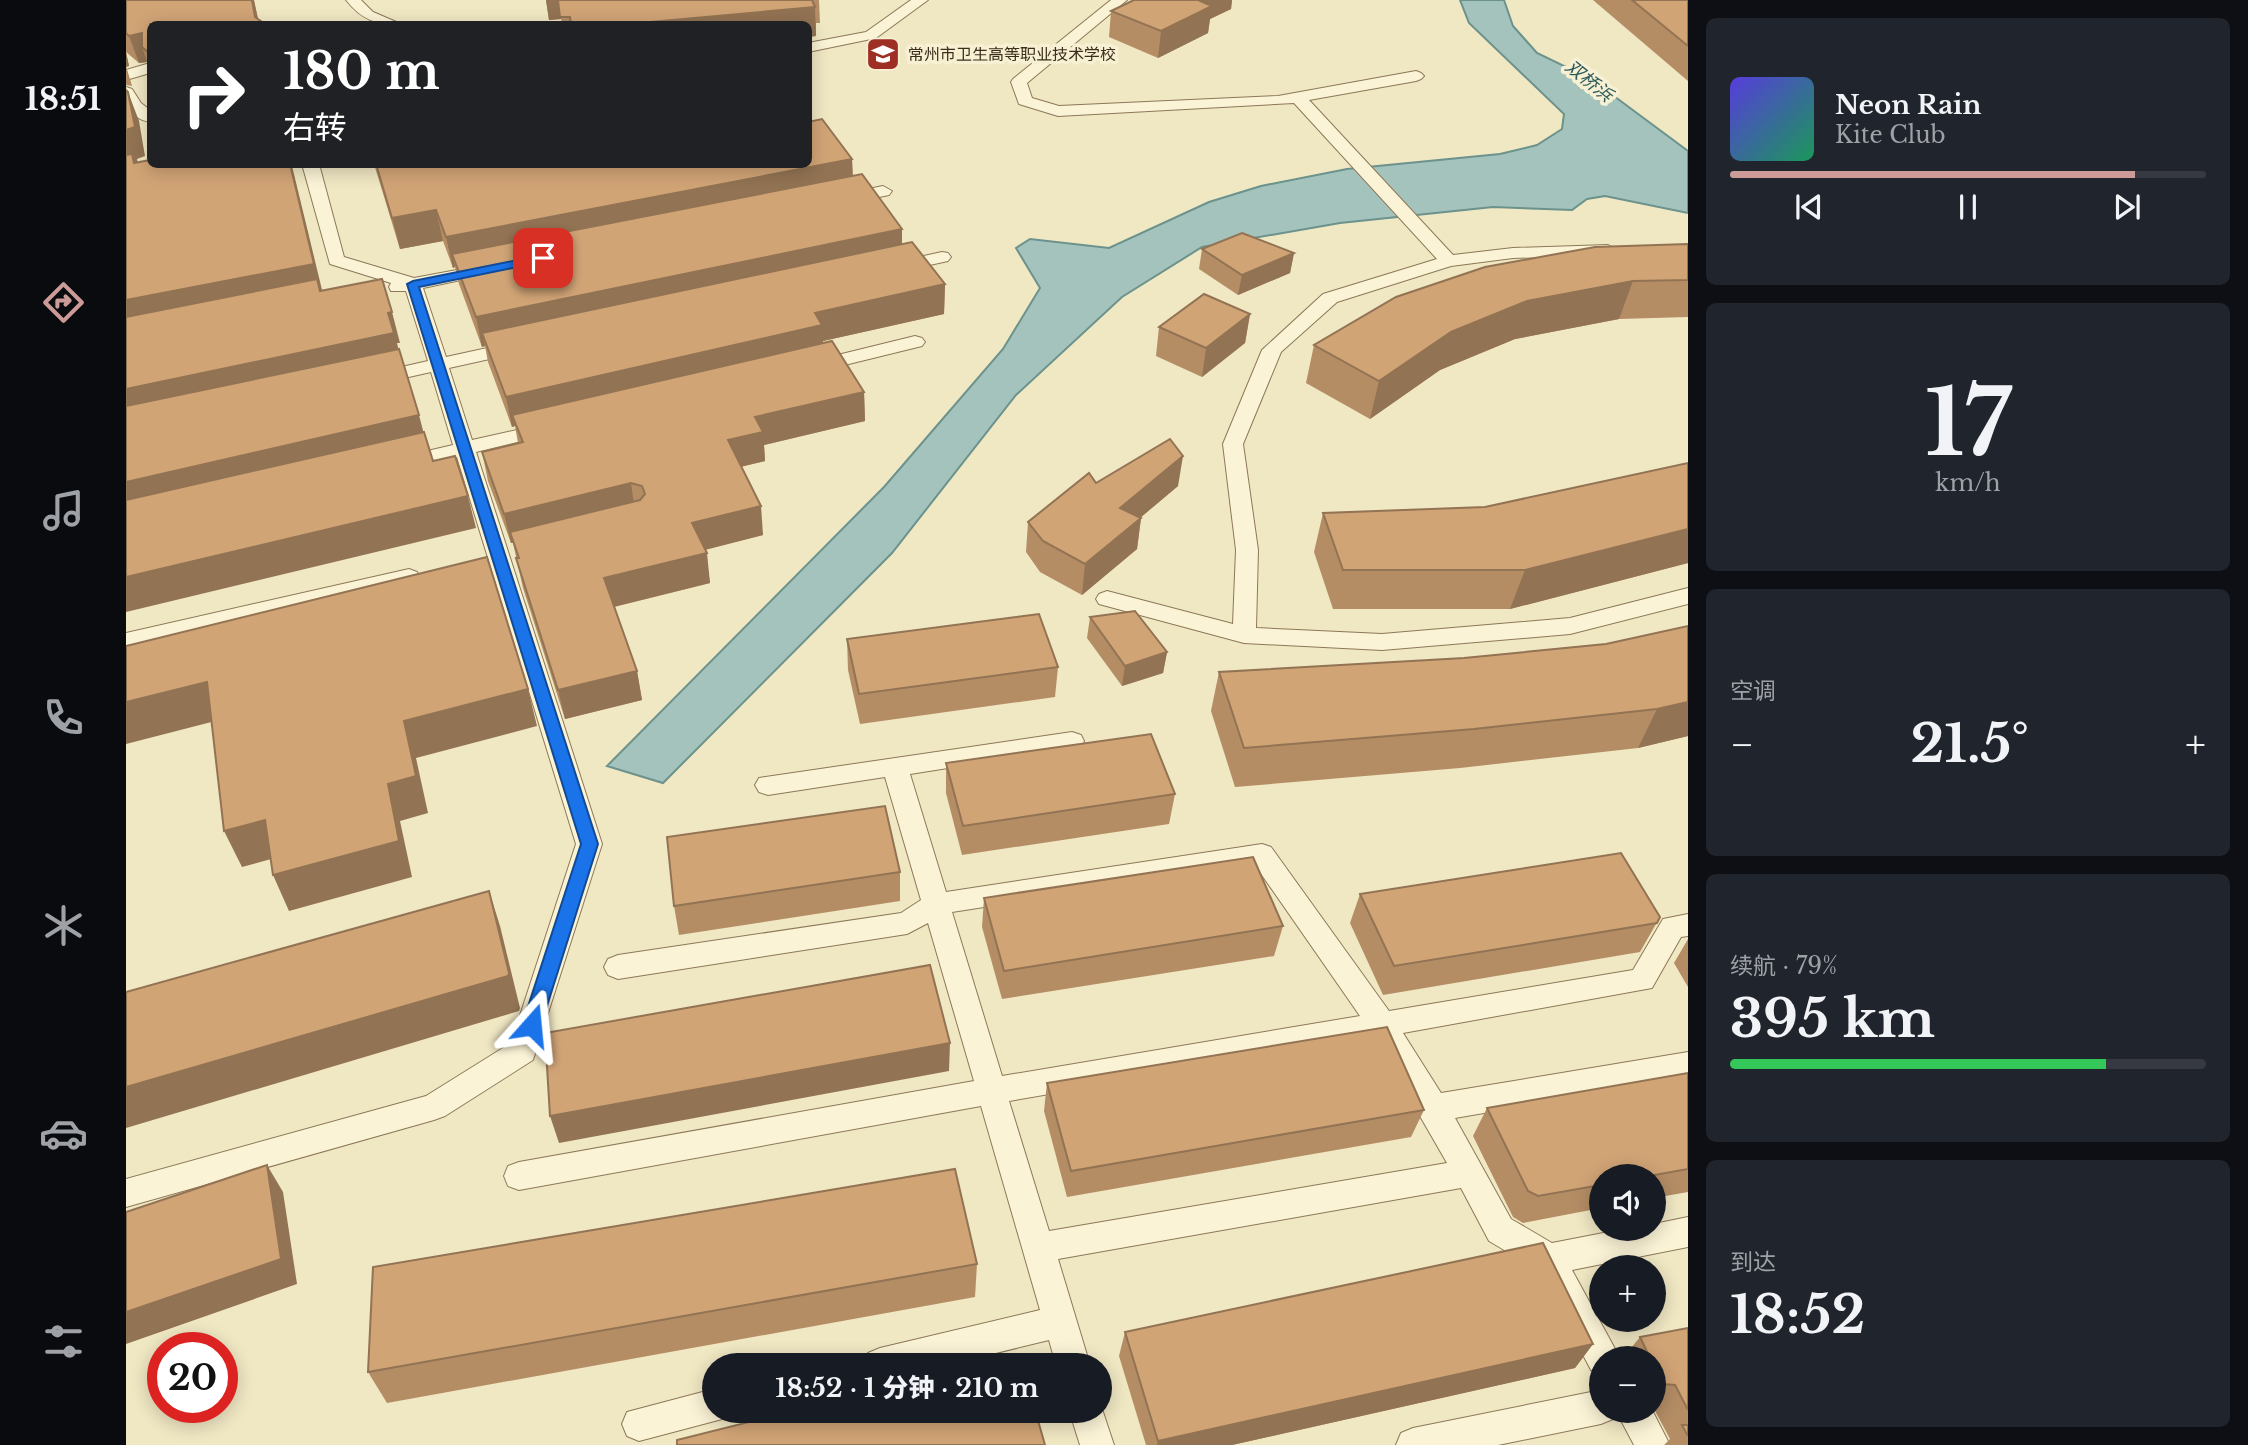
<!DOCTYPE html>
<html lang="zh">
<meta charset="utf-8">
<style>
body{margin:0;font-family:"Libre Baskerville","Noto Sans SC",serif;background:#20242c;color:#f1f3f6;height:100vh;display:flex;flex-direction:column;font-size:26px;white-space:nowrap}
*{box-sizing:border-box;margin:0}
p{font-size:23px;color:#9ea1a6}
.icon{flex:none;width:38px;height:38px;fill:none;stroke:currentColor;stroke-width:2;stroke-linecap:round;stroke-linejoin:round}
.map{position:relative;flex:1;overflow:hidden}
.panel{display:flex;flex-direction:column;gap:18px;padding:18px;background:#0d0f14;width:560px}
.panel>*{flex:none}
.hud{position:absolute;left:21px;top:21px;width:665px;height:147px;border-radius:10px;box-shadow:0 4px 18px #0003;background:#202124;color:#fff;overflow:hidden}
.tools{position:absolute;left:1463px;top:1164px;display:grid;gap:14px}
.tools a{display:grid;place-items:center;width:77px;height:77px;border-radius:50%;background:#171b24;box-shadow:0 4px 18px #0003;font-size:35px}
.speed{position:absolute;left:21px;top:1332px;display:flex;gap:14px;font-size:35px;font-weight:700;text-align:center}
.speed>*{display:grid;place-content:center;width:91px;height:91px;border-radius:50%;background:#171b24;box-shadow:0 4px 18px #0003;line-height:1}
.speed .limit{border:10px solid #d22;background:#fff;color:#111}
.pin{position:absolute;display:grid;place-items:center;width:60px;height:60px;color:#fff;margin:-30px;border-radius:14px;box-shadow:0 4px 10px #0006}
.me{position:absolute;width:77px;margin:-38px;rotate:18deg;stroke-linejoin:round;filter:drop-shadow(0 0 5px #0008)}
.turn{display:flex;align-items:center;gap:24px;height:147px;padding:0 21px;font-size:32px}
.turn .icon{width:91px;height:91px;stroke-width:2.5}
.turn b{display:block;font-size:49px;line-height:60px}
.big{font-size:52px;font-weight:800;line-height:1.1}
.panel .card{flex:1;display:flex;flex-direction:column;justify-content:center;gap:10px;min-width:0;padding:0 24px;border-radius:10px;background:#20242c}
.panel .dial{align-items:center;gap:0}
.dial b{font-size:91px;line-height:1}
.song{display:flex;align-items:center;gap:21px}
.cover{width:84px;height:84px;border-radius:10px;background:linear-gradient(135deg,hsl(250 70% 55%),hsl(150 70% 35%))}
.played{height:7px;border-radius:4px;background:linear-gradient(90deg,#cc9b98 85%,#363941 85%)}
.keys{display:flex;justify-content:space-around;direction:ltr}
.heat{display:flex;justify-content:space-between;align-items:center;font-size:38px;direction:ltr}
.charge{height:10px;border-radius:5px;background:linear-gradient(90deg,#34c759 79%,#363941 0)}
.trip{position:absolute;left:576px;top:1353px;width:410px;height:70px;border-radius:35px;background:#171b24;box-shadow:0 4px 18px #0003;font-weight:800;line-height:70px;text-align:center}
main{display:flex;flex:1;min-height:0}
.menu{display:flex;flex-direction:column;width:126px;justify-content:space-around;align-items:center;background:#090b0e;color:#9ea1a6}
.menu .icon{width:49px;height:49px}
.menu .on{color:#cc9b98}
.menu b{font-size:32px;color:#f1f3f6}
.map>svg:first-child{display:block}
.water{fill:#a5c3bd;stroke:#6b928c;stroke-width:2}
.lines{fill:none;stroke-linecap:round;stroke-linejoin:round}
.lane-casing{stroke:#8c7858;stroke-width:2}
.lane{fill:#fbf3d6;fill-rule:evenodd}
.wall{fill:#b48d65}
.shaded-wall{fill:#927353}
.building{fill:#d1a476;stroke:#927353;stroke-width:2}
.route{fill:#1a73e8;stroke:#114b97;stroke-width:2}
.labels{text-anchor:middle;dominant-baseline:central;stroke-width:7;stroke-linejoin:round;paint-order:stroke}
.far-poi-label{font-size:16px;fill:#3b2e1d;stroke:#f7f0d3;text-anchor:start}
.far-water-label{font-size:18px;font-style:italic;fill:#2c5a5b;stroke:#f7f0d3}
</style>
<main>
<nav class="menu">
<b>18:51</b>
<svg class="icon on" aria-label="directions" viewBox="0 0 24 24"><path d="M12 3l9 9-9 9-9-9zM9 14v-3h6M13 9l2 2-2 2"/></svg>
<svg class="icon" aria-label="music" viewBox="0 0 24 24"><path d="M9 18V5l10-2v13"/><circle cx="6" cy="18" r="3"/><circle cx="16" cy="16" r="3"/></svg>
<svg class="icon" aria-label="phone" viewBox="0 0 24 24"><path d="M5 4h4l2 5-3 2q2 4 5 5l2-3 5 2v4C11 20 4 13 5 4z"/></svg>
<svg class="icon" aria-label="climate" viewBox="0 0 24 24"><path d="M12 3v18M4 7l16 10M4 17L20 7"/></svg>
<svg class="icon" aria-label="car" viewBox="0 0 24 24"><path d="M5 17H2v-5l4-1 3-4h7l3 4 3 1v5h-3M9 17h6M6 11h13"/><circle cx="7" cy="17" r="2"/><circle cx="17" cy="17" r="2"/></svg>
<svg class="icon" aria-label="filters" viewBox="0 0 24 24"><path d="M4 7h16M4 17h16"/><circle cx="9" cy="7" r="2"/><circle cx="15" cy="17" r="2"/></svg>
</nav>
<div class="map">
<svg width="1562" height="1445" viewBox="0 0 1562 1445">
<rect width="100%" height="100%" fill="#f0e7c3"/>
<polygon class="water" points="1334,0 1378,0 1387,26 1411,53 1465,79 1562,151 1562,213 1479,196 1461,199 1446,210 1367,207 1214,223 1076,247 996,297 890,395 766,553 537,783 481,766 758,487 877,349 914,288 890,248 904,239 983,248 1083,202 1135,186 1221,169 1374,154 1411,145 1436,129 1438,114 1343,23"/>
<g class="lines">
<g class="lane-casing">
<g id="lane">
<path d="M 220,0 L 235,0 L 247,12 L 275,24 C 251,26 235,19 220,0 Z"/>
<polygon points="785,0 802,0 750,38 682,52 682,43 740,32"/>
<polygon points="985,0 1001,0 901,83 906,98 933,106 1152,96 1290,71 1295,73 1298,76 1295,79 1290,81 1183,100 1327,255 1387,248 1482,245 1491,250 1482,255 1387,258 1325,266 1211,302 1155,352 1117,444 1132,550 1130,628 1256,634 1444,618 1562,588 1562,604 1444,634 1256,650 1118,643 973,604 970,599 973,594 981,591 1107,624 1110,550 1097,444 1136,350 1197,294 1311,259 1168,103 932,116 893,104 885,82 887,79"/>
<polygon points="24,63 24,73 0,80 0,70"/>
<path d="M 0,87 L 6,89 L 15,103 L 24,110 L 24,122 C 4,118 0,106 0,87 Z"/>
<polygon points="176,164 193,164 218,257 288,278 363,264 372,269 363,274 297,288 320,357 393,341 403,347 400,351 323,368 346,440 422,423 429,425 432,429 429,433 350,452 476,844 407,1060 319,1116 308,1120 0,1207 0,1179 300,1096 385,1043 450,844 331,457 274,471 267,469 264,464 267,459 327,445 305,372 247,385 240,383 237,379 240,375 302,361 280,291 265,291 263,287 265,283 204,264"/>
<polygon points="757,186 766,191 763,195 718,204 709,199 712,195"/>
<polygon points="816,252 822,253 825,257 822,261 767,273 758,268 761,264"/>
<polygon points="789,336 796,338 799,342 796,346 686,373 676,367 679,363"/>
<polygon points="283,569 291,572 294,577 291,582 0,649 0,633"/>
<path d="M 946,732 L 955,735 L 958,741 L 955,747 L 784,774 L 820,892 L 1136,844 L 1145,847 L 1263,1011 L 1507,970 L 1537,919 L 1562,914 L 1562,936 L 1555,937 L 1526,988 L 1277,1033 L 1315,1093 L 1562,1052 L 1562,1078 L 1329,1118 L 1385,1219 L 1426,1243 L 1503,1228 L 1528,1228 L 1528,1224 L 1562,1217 L 1562,1247 L 1446,1270 L 1494,1358 L 1475,1358 L 1475,1374 L 1465,1370 L 1412,1270 L 1363,1241 L 1335,1188 L 932,1259 L 964,1365 L 930,1365 L 923,1340 L 821,1365 L 737,1365 L 742,1353 L 754,1348 L 914,1310 L 855,1106 L 393,1190 L 382,1186 L 378,1176 L 382,1166 L 393,1162 L 848,1081 L 802,923 L 781,934 L 492,979 L 482,975 L 478,967 L 482,959 L 492,955 L 775,913 L 795,900 L 759,777 L 642,795 L 633,792 L 629,785 L 633,778 ZM 1129,865 L 1234,1016 L 876,1076 L 826,912 ZM 1249,1038 L 1321,1163 L 923,1231 L 883,1101 Z"/>
<polygon points="588,1389 588,1410 603,1410 600,1418 513,1441 501,1436 496,1424 501,1412"/>
<polygon points="1475,1390 1475,1410 1526,1410 1544,1445 1508,1445 1490,1411 1487,1419 1475,1424 1372,1445 1270,1445 1275,1433 1287,1428"/>
<polygon points="973,1400 988,1445 954,1445 943,1410 973,1410"/>
</g>
</g>
<use href="#lane" class="lane"/>
</g>
<g class="wall">
<polygon points="0,0 128,1 132,19 24,24 24,71 21,62 13,63 0,52"/>
<polygon points="420,0 693,0 694,23 690,23 690,36 682,37 682,24 436,24 435,19 423,20"/>
<polygon points="1008,0 1106,0 1105,9 1084,19 1082,33 1032,58 983,37 985,11"/>
<polygon points="1467,0 1562,0 1562,81"/>
<polygon points="0,52 3,66 0,67 6,86 0,85"/>
<polygon points="726,159 727,176 776,244 819,284 818,314 697,341 697,343 738,392 739,421 638,445 639,461 615,467 637,535 579,550 584,583 488,607 511,671 516,700 439,719 397,588 387,543 385,543 362,481 356,452 392,443 389,426 386,427 362,362 359,346 356,347 333,284 329,267 327,268 317,241 274,249 248,164 682,164"/>
<polygon points="1562,244 1562,317 1493,319 1389,339 1314,370 1244,419 1180,383 1188,345"/>
<polygon points="1076,249 1168,253 1164,273 1112,295 1073,269"/>
<polygon points="1124,314 1119,343 1076,377 1030,356 1033,327"/>
<polygon points="1562,463 1562,563 1384,609 1207,609 1188,552 1197,513 1359,507"/>
<polygon points="970,483 1052,486 1014,518 1015,518 1011,549 956,595 914,572 900,552 902,522"/>
<polygon points="964,617 1041,652 1037,673 996,686 961,638"/>
<polygon points="721,639 932,667 929,697 734,724 722,670"/>
<polygon points="1480,644 1562,736 1512,748 1334,768 1109,787 1085,711 1093,672 1338,658"/>
<polygon points="820,763 1049,794 1043,824 836,855 820,793"/>
<polygon points="774,872 774,901 553,935 548,906"/>
<polygon points="1234,894 1534,917 1514,952 1257,995 1224,923"/>
<polygon points="858,898 1157,926 1148,956 876,999 856,927"/>
<polygon points="1562,939 1562,987 1548,963"/>
<polygon points="1562,1073 1562,1192 1528,1198 1528,1176 1475,1176 1475,1208 1397,1223 1387,1217 1347,1136 1361,1108"/>
<polygon points="921,1083 1298,1110 1285,1137 941,1197 918,1111"/>
<polygon points="851,1264 849,1297 261,1403 242,1372"/>
<polygon points="1562,1328 1562,1445 1538,1445 1544,1439 1528,1409 1528,1358 1497,1358 1514,1337"/>
<polygon points="999,1332 1467,1344 1449,1368 1106,1445 1020,1445 993,1356"/>
</g>
<g class="shaded-wall">
<polygon points="126,0 128,0 133,24 132,24"/>
<polygon points="420,0 432,0 435,19 423,20"/>
<polygon points="1073,0 1106,0 1105,9 1084,19 1082,33 1032,58 1035,31"/>
<polygon points="689,7 690,36 682,37 682,24 502,24"/>
<polygon points="16,33 16,47 21,62 13,63 3,36"/>
<polygon points="0,52 3,66 0,67 6,86 0,69"/>
<polygon points="2,92 13,121 19,156 11,159 13,168 0,171 0,130"/>
<polygon points="726,159 727,189 326,254 329,267 327,268 320,237"/>
<polygon points="164,164 165,164 166,166 197,294 0,332 0,300"/>
<polygon points="310,210 317,241 274,249 266,218"/>
<polygon points="776,229 776,258 356,333 359,346 356,347 350,317"/>
<polygon points="1168,253 1164,273 1112,295 1116,275"/>
<polygon points="1507,281 1493,319 1389,339 1314,370 1244,419 1253,381 1325,332 1401,301"/>
<polygon points="819,284 818,314 697,341 698,355 386,415 389,426 386,427 380,397 689,313"/>
<polygon points="266,312 274,343 271,343 276,364 0,422 0,389"/>
<polygon points="1124,314 1119,343 1076,377 1080,348"/>
<polygon points="738,392 739,421 638,445 639,461 604,469 602,440 629,417"/>
<polygon points="293,415 301,446 0,516 0,482"/>
<polygon points="1057,456 1052,486 990,538 994,508"/>
<polygon points="505,483 509,512 384,532 387,543 385,543 378,514"/>
<polygon points="342,496 350,528 0,612 0,577"/>
<polygon points="635,506 637,535 570,552 566,523"/>
<polygon points="1015,518 1011,549 956,595 959,564"/>
<polygon points="1562,529 1562,563 1384,609 1399,570"/>
<polygon points="581,553 584,583 483,608 478,578"/>
<polygon points="1041,652 1037,673 996,686 999,666"/>
<polygon points="511,671 516,700 439,719 432,690"/>
<polygon points="81,682 97,719 0,744 0,702"/>
<polygon points="402,689 411,726 290,758 302,813 274,821 286,877 163,911 147,875 262,784 278,721"/>
<polygon points="1562,702 1562,736 1512,748 1531,709"/>
<polygon points="139,820 156,856 116,867 98,831"/>
<polygon points="363,891 374,926 394,1008 393,1011 0,1128 0,1087"/>
<polygon points="824,1043 823,1071 433,1143 424,1116"/>
<polygon points="141,1165 157,1192 171,1284 0,1344 0,1312"/>
<polygon points="1467,1344 1449,1368 1106,1445 1031,1445 1032,1441"/>
</g>
<g class="building">
<polygon points="0,0 126,0 129,17 139,24 24,24 24,54 16,47 16,33 3,36 0,33"/>
<polygon points="432,0 686,0 689,7 502,24 445,24 444,17 434,17"/>
<polygon points="1008,0 1073,0 1072,0 1086,6 1035,31 985,11"/>
<polygon points="1506,0 1562,0 1562,46"/>
<polygon points="0,90 2,92 9,127 0,130 2,139 0,139"/>
<polygon points="696,119 726,159 320,237 310,210 266,218 250,164 682,164 682,122"/>
<polygon points="6,154 8,163 24,160 24,164 164,164 188,264 0,300 0,155"/>
<polygon points="736,174 776,229 350,317 326,254"/>
<polygon points="1116,233 1168,253 1116,275 1076,249"/>
<polygon points="786,242 819,284 689,313 696,325 380,397 356,333"/>
<polygon points="1562,244 1562,280 1507,281 1401,301 1325,332 1253,381 1188,345 1270,297 1359,267 1469,247"/>
<polygon points="191,279 194,291 256,279 266,312 262,313 268,333 0,389 0,317"/>
<polygon points="1078,294 1124,314 1080,348 1033,327"/>
<polygon points="706,341 738,392 629,417 637,432 602,440 635,506 566,523 581,553 478,578 511,671 432,690 390,558 393,558 384,532 514,500 519,494 516,486 505,483 378,514 356,452 397,442 386,415"/>
<polygon points="273,349 293,415 0,482 0,406"/>
<polygon points="298,432 307,461 329,456 342,496 0,577 0,500"/>
<polygon points="1044,439 1057,456 994,508 1015,518 959,564 917,541 902,522 963,473 970,483"/>
<polygon points="1562,463 1562,529 1399,570 1217,570 1197,513 1359,507"/>
<polygon points="361,557 402,689 278,721 290,776 262,784 273,841 147,875 139,820 98,831 81,682 0,702 0,646"/>
<polygon points="1009,611 1041,652 999,666 964,617"/>
<polygon points="913,614 932,667 733,694 721,639"/>
<polygon points="1562,626 1562,702 1531,709 1348,729 1118,748 1093,672 1338,658 1480,644"/>
<polygon points="1025,734 1049,794 837,826 820,763"/>
<polygon points="759,806 774,872 548,906 541,837"/>
<polygon points="1495,853 1534,917 1531,923 1268,966 1234,894"/>
<polygon points="1127,857 1157,926 878,971 858,898"/>
<polygon points="363,891 383,973 382,976 0,1087 0,992"/>
<polygon points="804,965 824,1043 424,1116 419,1033"/>
<polygon points="1261,1027 1298,1110 945,1171 921,1083"/>
<polygon points="1562,1073 1562,1169 1523,1176 1475,1176 1475,1185 1412,1196 1402,1191 1361,1108"/>
<polygon points="141,1165 155,1259 0,1312 0,1212"/>
<polygon points="829,1169 851,1264 242,1372 247,1267"/>
<polygon points="1417,1243 1467,1344 1032,1441 999,1332"/>
<polygon points="1562,1328 1562,1410 1549,1385 1536,1384 1528,1366 1528,1358 1524,1358 1514,1337"/>
<polygon points="893,1355 896,1365 855,1365"/>
<polygon points="671,1410 909,1410 919,1445 551,1445 551,1440"/>
<polygon points="1556,1425 1562,1425 1562,1436"/>
</g>
<polygon class="route" points="417,255 423,258 421,261 293,287 472,844 415,1025 412,1031 406,1033 399,1031 396,1025 455,844 281,284 287,281"/>
<defs>
<g id="school-square" transform="scale(1.75)"><rect x="-9" y="-9" width="18" height="18" rx="4" fill="#9e2f25" stroke="#f7f0d3"/><path d="M0-5L7-2L0 1L-7-2ZM-4 1L0 2.5L4 1V4Q0 6-4 4Z" fill="#fff"/></g>
</defs>
<g fill-rule="evenodd">
<use href="#school-square" x="757" y="54"/>
</g>
<g class="labels">
<g class="far-poi-label">
<text x="782" y="54">常州市卫生高等职业技术学校</text>
</g>
<g class="far-water-label">
<text transform="translate(1463 81) rotate(39)">双桥浜</text>
</g>
</g>
</svg>
<div class="tools">
<a><svg class="icon" aria-label="sound" viewBox="0 0 24 24"><path d="M4 9h4l5-4v14l-5-4H4zM17 9q2 3 0 6"/></svg></a>
<a>+</a>
<a>−</a>
</div>
<div class="speed"><div class="limit">20</div></div>
<div class="pin" style="left:417px;top:258px;background:#d93025"><svg class="icon" aria-label="arrive" viewBox="0 0 24 24"><path d="M6 21V4h12l-3 4 3 4H6"/></svg></div>
<svg class="me" style="left:406px;top:1025px" viewBox="-20 -20 40 40"><path d="M0-17L14 15 0 8-14 15z" fill="#1a73e8" stroke="#fff" stroke-width="4"/></svg>
<div class="trip">18:52 · 1 分钟 · 210 m</div>
<div class="hud">
<div class="turn"><svg class="icon" aria-label="right" viewBox="0 0 24 24"><path d="M7 20v-9h11M14 6l5 5-5 5"/></svg><div><b>180 m</b>右转</div></div>
</div>
</div>
<section class="panel">
<div class="card">
<div class="song"><i class="cover"></i><div><b>Neon Rain</b><p>Kite Club</p></div></div>
<div class="played"></div>
<div class="keys"><svg class="icon" aria-label="previous" viewBox="0 0 24 24"><path d="M18 5L8 12l10 7zM5 5v14"/></svg><svg class="icon" aria-label="pause" viewBox="0 0 24 24"><path d="M8 5v14M16 5v14"/></svg><svg class="icon" aria-label="next" viewBox="0 0 24 24"><path d="M6 5l10 7-10 7zM19 5v14"/></svg></div>
</div>
<div class="card dial"><b>17</b><p>km/h</p></div>
<div class="card"><p>空调</p>
<div class="heat"><a>−</a><b class="big">21.5°</b><a>+</a></div>
</div>
<div class="card"><p>续航 · 79%</p><b class="big">395 km</b><div class="charge"></div></div>
<div class="card"><p>到达</p><b class="big">18:52</b></div>
</section>
</main>
